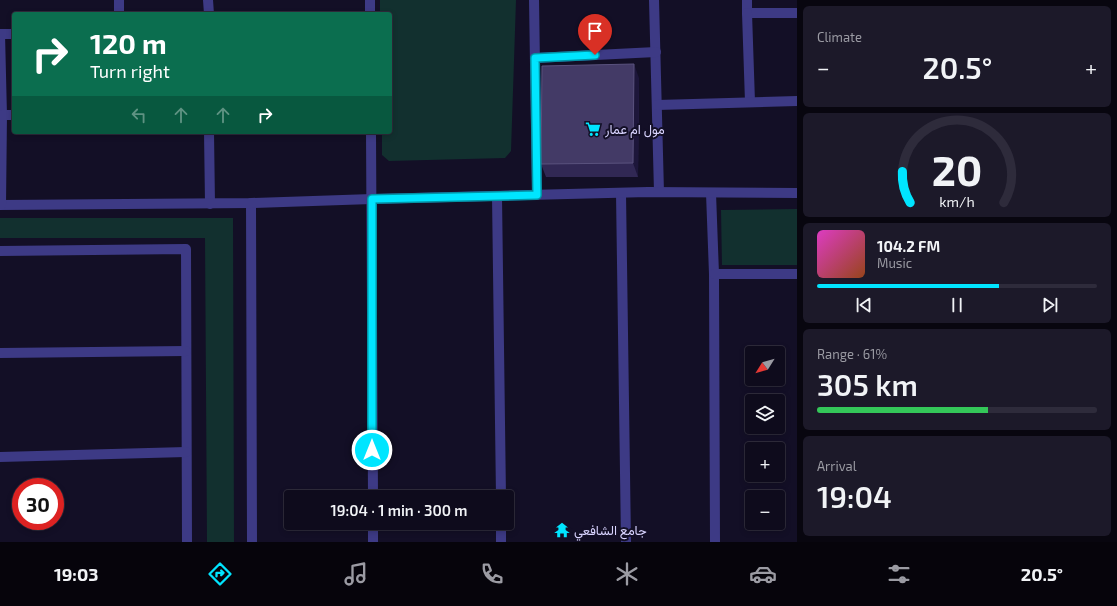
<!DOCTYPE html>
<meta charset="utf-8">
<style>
body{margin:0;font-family:"Exo 2",Vazirmatn,sans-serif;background:#1c1929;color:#f1f3f6;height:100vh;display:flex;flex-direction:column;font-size:15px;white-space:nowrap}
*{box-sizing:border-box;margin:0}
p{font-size:13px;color:#9b9ba3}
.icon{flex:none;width:22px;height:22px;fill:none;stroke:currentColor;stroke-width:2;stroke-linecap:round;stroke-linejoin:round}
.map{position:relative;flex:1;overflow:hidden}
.panel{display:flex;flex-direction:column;gap:6px;padding:6px;background:#08060f;width:320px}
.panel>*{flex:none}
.top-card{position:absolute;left:12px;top:12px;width:380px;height:122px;border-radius:4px;box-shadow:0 2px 6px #0003,0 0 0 1px #2e2b3b;background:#0b6e4f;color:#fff;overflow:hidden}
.needle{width:26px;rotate:233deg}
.buttons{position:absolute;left:745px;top:346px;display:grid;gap:8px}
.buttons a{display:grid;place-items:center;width:40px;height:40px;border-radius:4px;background:#0e0b1c;box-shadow:0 2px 6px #0003,0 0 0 1px #2e2b3b;font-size:20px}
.speed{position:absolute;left:12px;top:478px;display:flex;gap:8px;font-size:20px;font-weight:700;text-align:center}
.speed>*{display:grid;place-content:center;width:52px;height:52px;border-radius:50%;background:#0e0b1c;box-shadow:0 2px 6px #0003,0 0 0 1px #2e2b3b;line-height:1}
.speed .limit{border:6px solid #d22;background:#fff;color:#111}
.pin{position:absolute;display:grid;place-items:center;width:34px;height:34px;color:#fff;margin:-41px -17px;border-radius:50% 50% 50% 0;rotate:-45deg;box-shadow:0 0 4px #0007}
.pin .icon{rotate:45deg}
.me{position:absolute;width:44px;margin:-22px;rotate:0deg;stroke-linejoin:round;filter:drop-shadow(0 0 3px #0008)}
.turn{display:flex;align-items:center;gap:14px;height:84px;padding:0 12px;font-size:18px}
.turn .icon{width:52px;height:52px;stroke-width:2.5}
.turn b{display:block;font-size:28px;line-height:34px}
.lanes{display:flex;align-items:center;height:38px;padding:0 12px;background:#0003;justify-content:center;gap:20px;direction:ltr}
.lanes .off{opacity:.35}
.big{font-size:30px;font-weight:600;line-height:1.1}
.panel .widget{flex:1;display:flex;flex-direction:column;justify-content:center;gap:6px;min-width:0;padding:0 14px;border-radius:6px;background:#1c1929}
.panel .dial{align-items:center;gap:0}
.dial svg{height:104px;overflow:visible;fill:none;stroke:#2e2b3b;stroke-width:7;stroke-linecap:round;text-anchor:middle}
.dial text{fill:#f1f3f6;stroke:none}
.song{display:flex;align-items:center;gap:12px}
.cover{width:48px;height:48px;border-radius:6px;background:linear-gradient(135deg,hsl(310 70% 55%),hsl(20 70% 35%))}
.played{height:4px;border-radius:2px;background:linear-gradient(90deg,#00e5ff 65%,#2e2b3b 65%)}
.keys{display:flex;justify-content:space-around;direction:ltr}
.heat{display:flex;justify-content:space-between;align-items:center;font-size:22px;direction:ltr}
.charge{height:6px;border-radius:3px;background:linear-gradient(90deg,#34c759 61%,#2e2b3b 0)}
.trip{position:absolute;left:284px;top:490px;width:230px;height:40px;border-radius:4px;background:#0e0b1c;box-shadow:0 2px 6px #0003,0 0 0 1px #2e2b3b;font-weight:600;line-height:40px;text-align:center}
.tab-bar{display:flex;height:64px;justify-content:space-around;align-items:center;background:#06040b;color:#9b9ba3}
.tab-bar .icon{width:28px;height:28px}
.tab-bar .current{color:#00e5ff}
.tab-bar b{font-size:18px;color:#f1f3f6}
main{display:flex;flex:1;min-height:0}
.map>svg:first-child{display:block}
.green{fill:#12302f}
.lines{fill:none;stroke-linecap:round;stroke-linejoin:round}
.minor{stroke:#3d3a85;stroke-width:10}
.wall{fill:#312854}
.shaded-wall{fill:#1d163a}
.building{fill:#433a66;stroke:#5a527e}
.route-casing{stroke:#0095a6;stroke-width:10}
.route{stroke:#00e5ff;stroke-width:7}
.labels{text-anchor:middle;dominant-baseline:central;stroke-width:4;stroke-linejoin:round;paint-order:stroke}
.poi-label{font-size:13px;fill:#d9d4ff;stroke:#130f26;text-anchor:start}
</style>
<main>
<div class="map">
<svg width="797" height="542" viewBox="0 0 797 542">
<rect width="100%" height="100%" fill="#130f26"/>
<g class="green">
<polygon points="380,0 516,0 511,151 505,158 389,161 382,155 382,132 390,132 390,14 380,14"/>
<polygon points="797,209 797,265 722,265 721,210"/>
<polygon points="0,218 233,218 234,542 207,542 205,238 0,238"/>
</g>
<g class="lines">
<g class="minor">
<polyline points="119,0 119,14"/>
<polyline points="208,0 209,14"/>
<polyline points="370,0 370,14"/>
<polyline points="534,0 537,195"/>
<polyline points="654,0 659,192"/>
<polyline points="747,0 747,13 797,13"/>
<polyline points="747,13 750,102"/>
<polyline points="0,34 2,115"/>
<polyline points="0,34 14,34"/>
<polyline points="535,58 656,52"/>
<polyline points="657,105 797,101"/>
<polyline points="209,132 210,204"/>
<polyline points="371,132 373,497"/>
<polyline points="621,193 626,542"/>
<polyline points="711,193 714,274 715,542"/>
<polyline points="497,196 501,497"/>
<polyline points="251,203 252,542"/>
<polyline points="0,205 251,203 372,199 648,192 797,193"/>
<polyline points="1,205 2,115 14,115"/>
<polyline points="0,251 186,249 187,542"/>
<polyline points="714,274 797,274"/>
<polyline points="0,353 186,351"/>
<polyline points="0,457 186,452"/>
<polyline points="373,523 373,542"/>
<polyline points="501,523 501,542"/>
</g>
</g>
<polygon class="wall" points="639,78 638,177 546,177 541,164"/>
<polygon class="shaded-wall" points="634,64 639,78 638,177 633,163"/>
<polygon class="building" points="634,64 633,163 541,164 542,66"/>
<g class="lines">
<g class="route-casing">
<polyline id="route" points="372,450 372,199 537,195 535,58 595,55"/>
</g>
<use href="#route" class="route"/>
</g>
<defs>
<g id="supermarket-bare" transform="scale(1.2)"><path d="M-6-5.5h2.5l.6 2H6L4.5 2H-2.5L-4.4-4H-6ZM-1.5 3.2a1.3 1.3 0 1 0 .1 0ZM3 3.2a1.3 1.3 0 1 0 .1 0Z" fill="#00e5ff" stroke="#130f26" stroke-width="2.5" paint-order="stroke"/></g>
<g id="temple-bare" transform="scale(1.2)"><path d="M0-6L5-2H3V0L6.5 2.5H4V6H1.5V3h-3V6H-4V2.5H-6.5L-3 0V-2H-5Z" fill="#00e5ff" stroke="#130f26" stroke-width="2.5" paint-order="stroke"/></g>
</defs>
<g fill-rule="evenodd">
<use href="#supermarket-bare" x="593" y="129"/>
<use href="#temple-bare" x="562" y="530"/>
</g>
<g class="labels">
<g class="poi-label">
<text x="605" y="129">مول ام عمار</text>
<text x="574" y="530">جامع الشافعي</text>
</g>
</g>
</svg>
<div class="buttons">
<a><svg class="needle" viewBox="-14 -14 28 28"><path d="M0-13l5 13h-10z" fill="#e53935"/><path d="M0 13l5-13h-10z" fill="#9b9ba3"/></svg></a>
<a><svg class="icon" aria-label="layers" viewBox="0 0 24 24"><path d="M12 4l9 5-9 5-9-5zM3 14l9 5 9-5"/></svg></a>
<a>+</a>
<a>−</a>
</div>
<div class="speed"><div class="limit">30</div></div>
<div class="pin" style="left:595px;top:55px;background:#d93025"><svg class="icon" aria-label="arrive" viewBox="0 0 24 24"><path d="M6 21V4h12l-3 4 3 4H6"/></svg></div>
<svg class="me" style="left:372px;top:450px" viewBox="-20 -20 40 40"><circle r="17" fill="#00e5ff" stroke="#fff" stroke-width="3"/><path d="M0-11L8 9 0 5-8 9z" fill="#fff"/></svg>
<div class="trip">19:04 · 1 min · 300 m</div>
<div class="top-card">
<div class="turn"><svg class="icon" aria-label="right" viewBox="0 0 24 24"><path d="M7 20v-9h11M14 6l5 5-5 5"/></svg><div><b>120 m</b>Turn right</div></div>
<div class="lanes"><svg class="icon off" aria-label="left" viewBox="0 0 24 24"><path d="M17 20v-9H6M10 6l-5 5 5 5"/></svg><svg class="icon off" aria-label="ahead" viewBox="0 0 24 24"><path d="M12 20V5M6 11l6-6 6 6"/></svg><svg class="icon off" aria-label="ahead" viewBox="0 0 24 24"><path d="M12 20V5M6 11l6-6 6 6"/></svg><svg class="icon" aria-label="right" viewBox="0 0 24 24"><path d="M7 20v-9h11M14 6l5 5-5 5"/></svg></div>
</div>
</div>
<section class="panel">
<div class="widget"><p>Climate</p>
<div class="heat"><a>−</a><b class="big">20.5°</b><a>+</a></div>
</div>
<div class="widget dial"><svg viewBox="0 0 100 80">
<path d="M14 69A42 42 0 1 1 86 69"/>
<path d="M14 69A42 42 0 0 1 8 45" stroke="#00e5ff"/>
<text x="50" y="56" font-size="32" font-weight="700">20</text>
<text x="50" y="72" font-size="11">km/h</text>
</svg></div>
<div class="widget">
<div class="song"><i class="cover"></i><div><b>104.2 FM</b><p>Music</p></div></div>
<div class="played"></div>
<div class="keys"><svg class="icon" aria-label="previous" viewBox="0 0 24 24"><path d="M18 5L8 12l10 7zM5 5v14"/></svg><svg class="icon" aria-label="pause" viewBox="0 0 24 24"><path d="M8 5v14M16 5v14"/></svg><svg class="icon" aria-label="next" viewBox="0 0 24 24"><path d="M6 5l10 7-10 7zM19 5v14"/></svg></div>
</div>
<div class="widget"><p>Range · 61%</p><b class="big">305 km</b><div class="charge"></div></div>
<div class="widget"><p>Arrival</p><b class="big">19:04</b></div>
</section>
</main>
<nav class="tab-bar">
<b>19:03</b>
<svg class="icon current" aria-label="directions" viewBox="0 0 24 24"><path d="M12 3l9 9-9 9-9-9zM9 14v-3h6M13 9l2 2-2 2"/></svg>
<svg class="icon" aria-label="music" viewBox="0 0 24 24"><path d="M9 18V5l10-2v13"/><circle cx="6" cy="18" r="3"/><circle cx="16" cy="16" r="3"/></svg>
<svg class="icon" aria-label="phone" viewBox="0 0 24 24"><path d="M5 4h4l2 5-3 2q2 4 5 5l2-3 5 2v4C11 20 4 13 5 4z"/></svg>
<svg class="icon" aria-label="climate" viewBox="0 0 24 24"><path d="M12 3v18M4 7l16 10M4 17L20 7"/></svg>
<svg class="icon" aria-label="car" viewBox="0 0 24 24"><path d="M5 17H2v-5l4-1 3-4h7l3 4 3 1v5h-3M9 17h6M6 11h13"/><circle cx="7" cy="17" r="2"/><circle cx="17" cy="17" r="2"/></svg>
<svg class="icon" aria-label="filters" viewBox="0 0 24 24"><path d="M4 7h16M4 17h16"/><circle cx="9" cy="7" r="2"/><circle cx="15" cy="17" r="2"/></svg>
<b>20.5°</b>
</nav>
